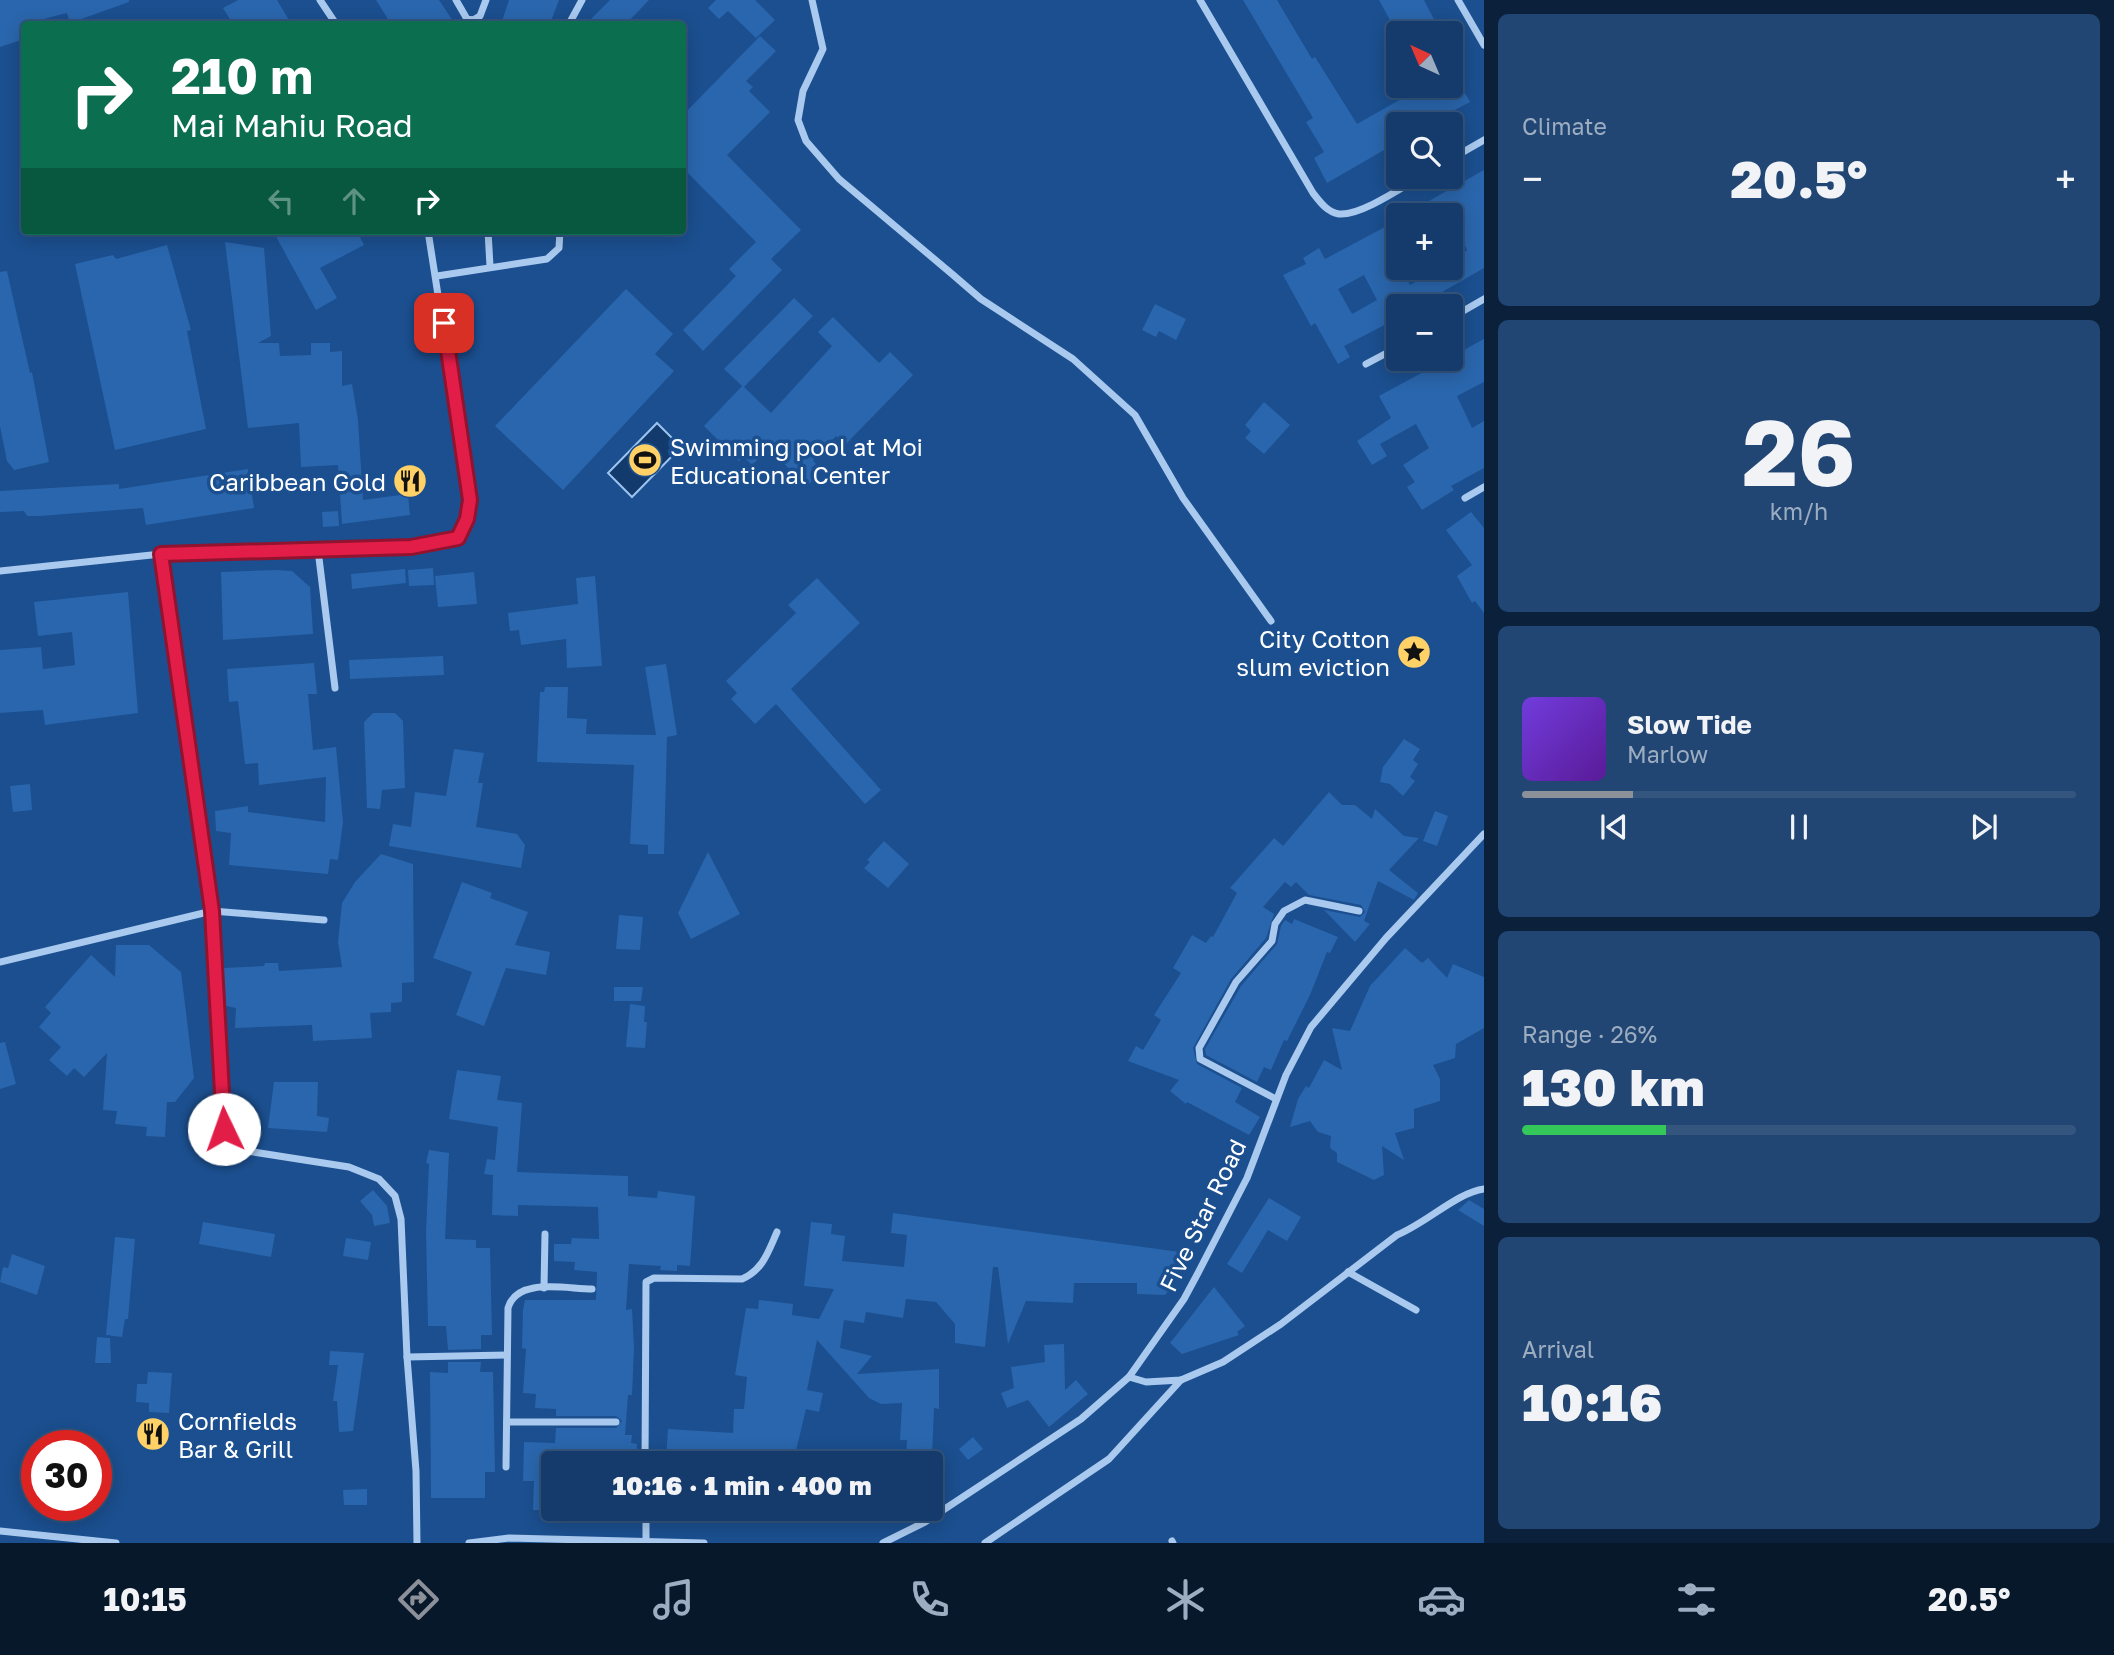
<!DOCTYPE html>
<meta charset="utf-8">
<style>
body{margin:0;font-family:"Golos Text",sans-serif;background:#214673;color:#f1f3f6;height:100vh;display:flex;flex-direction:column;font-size:26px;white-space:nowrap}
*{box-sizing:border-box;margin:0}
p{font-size:23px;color:#9dadc1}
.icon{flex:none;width:38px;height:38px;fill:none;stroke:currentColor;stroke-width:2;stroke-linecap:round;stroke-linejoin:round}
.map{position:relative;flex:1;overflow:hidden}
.panel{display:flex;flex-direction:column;gap:14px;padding:14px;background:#0b203b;width:630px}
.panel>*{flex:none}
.guide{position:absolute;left:21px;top:21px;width:665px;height:214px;border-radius:7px;box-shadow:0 4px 18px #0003,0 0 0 2px #33557e;background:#0b6e4f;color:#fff;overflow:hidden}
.needle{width:46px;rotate:316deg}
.tools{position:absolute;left:1386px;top:21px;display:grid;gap:14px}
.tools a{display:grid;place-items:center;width:77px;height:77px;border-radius:7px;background:#143b6b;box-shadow:0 4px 18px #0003,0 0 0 2px #33557e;font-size:35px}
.speed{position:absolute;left:21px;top:1430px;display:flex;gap:14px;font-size:35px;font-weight:700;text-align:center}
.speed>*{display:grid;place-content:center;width:91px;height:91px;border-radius:50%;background:#143b6b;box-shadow:0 4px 18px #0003,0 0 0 2px #33557e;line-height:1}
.speed .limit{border:10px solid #d22;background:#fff;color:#111}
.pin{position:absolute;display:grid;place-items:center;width:60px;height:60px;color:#fff;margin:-30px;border-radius:14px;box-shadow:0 4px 10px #0006}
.me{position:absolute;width:77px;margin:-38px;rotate:357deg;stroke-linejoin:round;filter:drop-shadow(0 0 5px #0008)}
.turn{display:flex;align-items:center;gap:24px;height:147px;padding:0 35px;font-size:32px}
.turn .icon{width:91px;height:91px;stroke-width:2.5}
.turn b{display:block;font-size:49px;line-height:60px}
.lanes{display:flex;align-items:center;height:66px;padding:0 35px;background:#0003;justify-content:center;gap:35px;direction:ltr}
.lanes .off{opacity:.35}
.big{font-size:52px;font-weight:800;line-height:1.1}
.panel .widget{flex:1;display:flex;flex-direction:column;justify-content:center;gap:10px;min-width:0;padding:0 24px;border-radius:10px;background:#214673}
.panel .dial{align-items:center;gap:0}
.dial b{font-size:91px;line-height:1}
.song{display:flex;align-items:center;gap:21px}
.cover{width:84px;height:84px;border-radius:10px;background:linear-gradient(135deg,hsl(260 70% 55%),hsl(270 70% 35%))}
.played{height:7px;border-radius:4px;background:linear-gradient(90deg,#8c9099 20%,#33557e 20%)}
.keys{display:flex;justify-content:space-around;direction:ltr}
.heat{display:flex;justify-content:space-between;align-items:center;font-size:38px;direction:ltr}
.charge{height:10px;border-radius:5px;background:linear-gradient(90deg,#34c759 26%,#33557e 0)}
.trip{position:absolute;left:541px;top:1451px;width:402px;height:70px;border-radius:7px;background:#143b6b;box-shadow:0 4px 18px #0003,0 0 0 2px #33557e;font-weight:800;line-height:70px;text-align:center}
.tab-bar{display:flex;height:112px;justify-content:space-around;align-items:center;background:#08182b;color:#9dadc1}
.tab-bar .icon{width:49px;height:49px}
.tab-bar .on{color:#8c9099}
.tab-bar b{font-size:32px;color:#f1f3f6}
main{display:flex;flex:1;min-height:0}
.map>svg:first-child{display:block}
.water{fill:#123a6d;stroke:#9cc4f0;stroke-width:2}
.building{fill:#2a66ad;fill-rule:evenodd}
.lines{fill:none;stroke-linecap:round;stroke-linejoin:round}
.minor{stroke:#a9c9ee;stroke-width:7}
.route-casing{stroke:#92132f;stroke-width:18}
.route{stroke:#e11d48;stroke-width:12}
.labels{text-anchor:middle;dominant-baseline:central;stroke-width:7;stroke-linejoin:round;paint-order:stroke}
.poi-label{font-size:24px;fill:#fff;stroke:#1b4f8f;text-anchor:start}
.street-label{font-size:24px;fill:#fff;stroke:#1b4f8f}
</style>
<main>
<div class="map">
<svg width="1484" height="1543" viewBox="0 0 1484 1543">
<rect width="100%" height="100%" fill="#1b4f8f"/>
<polygon class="water" points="657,423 681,447 632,497 608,473"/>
<g class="building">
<polygon points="0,0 129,0 129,2 70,23 67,13 24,24 24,39 0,47"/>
<polygon points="238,0 277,0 289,20 280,24 233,24 223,8"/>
<polygon points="376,0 439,0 455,24 391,24"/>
<polygon points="509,0 559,0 550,24 502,21"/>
<polygon points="610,0 649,0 626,24 586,24"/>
<polygon points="716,0 755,0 775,20 756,38 728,11 719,19 708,8"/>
<polygon points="1243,0 1277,0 1312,59 1315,57 1357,124 1424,86 1461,86 1470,102 1428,124 1398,124 1398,142 1327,183 1314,158 1324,152 1306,122 1313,118"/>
<polygon points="1379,0 1424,0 1441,33 1397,33"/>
<polygon points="760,36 776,51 746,81 753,87 749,91 770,112 727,155 801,230 771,259 782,270 703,351 683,330 736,276 729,269 756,242 682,167 682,116"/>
<path d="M 1484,170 L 1484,268 L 1430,299 L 1433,306 L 1398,306 L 1398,318 L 1344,346 L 1350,357 L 1338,364 L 1315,323 L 1311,326 L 1283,275 L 1306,264 L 1303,258 L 1319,248 L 1325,259 L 1398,220 L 1398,240 L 1392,243 L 1395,248 L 1392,249 L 1398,268 L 1401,268 L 1410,285 L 1440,268 L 1451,268 L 1451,262 L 1467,250 L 1456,224 L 1451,226 L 1451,215 L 1404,215 ZM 1364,275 L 1377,300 L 1352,314 L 1338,289 Z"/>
<polygon points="273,231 357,231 364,245 320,268 337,298 316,310"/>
<polygon points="225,242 264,248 271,336 258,343 279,343 280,356 311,355 311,343 330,343 330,352 342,351 342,386 352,384 358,420 363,500 408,494 410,515 342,524 338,465 301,467 299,423 248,428"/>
<polygon points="167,245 191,330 187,331 206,429 115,450 75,264 113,255 116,259"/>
<polygon points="7,271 30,373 32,372 49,462 14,470 7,461 0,426 0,272"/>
<polygon points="626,289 673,334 655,354 674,371 563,490 495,426"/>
<polygon points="794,298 813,316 744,387 771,413 832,346 818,332 833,317 879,363 890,352 913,375 845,445 836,436 813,461 816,464 811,468 818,475 807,486 769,449 752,465 743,456 739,461 704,426 742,386 724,369"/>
<polygon points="1155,304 1186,319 1176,340 1159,331 1156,337 1142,330"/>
<polygon points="1484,339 1484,382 1457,396 1472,428 1484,421 1484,468 1451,486 1454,490 1422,510 1407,487 1415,482 1403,465 1429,448 1416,424 1380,444 1387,456 1372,465 1357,441 1391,418 1379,396"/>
<polygon points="1264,402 1290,425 1264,454 1245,438 1251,431 1245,425"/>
<polygon points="248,469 254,508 146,525 143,508 40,516 27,516 24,511 0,512 0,491 119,484 119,489"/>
<polygon points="338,511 339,526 323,527 322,512"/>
<polygon points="1471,512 1484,528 1484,613 1475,601 1472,603 1457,576 1472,565 1446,530"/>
<polygon points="433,568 434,585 409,586 408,570"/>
<polygon points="405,569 406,583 352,589 351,574"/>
<polygon points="276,570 292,571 310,587 313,634 223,640 221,572"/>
<polygon points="474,572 477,604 438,607 435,576"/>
<polygon points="595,576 602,666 567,668 566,639 521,645 519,630 510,631 508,613 578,604 576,578"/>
<polygon points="817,578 860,623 791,689 881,790 865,804 776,704 755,724 731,699 737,693 726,681 796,613 788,605"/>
<polygon points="128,592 138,713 45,725 43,710 0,713 0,650 41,647 43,669 75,665 72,632 38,636 34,602"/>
<polygon points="443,656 444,675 350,679 349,660"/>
<polygon points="314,663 317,694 308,694 313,750 336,747 343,822 338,860 330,859 328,874 229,865 231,833 216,831 215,811 248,806 248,812 325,822 326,777 259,785 258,763 245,764 238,701 229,702 227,669"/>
<polygon points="666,664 677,735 667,737 664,854 648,854 648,845 630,844 634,765 537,762 540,692 544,692 545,687 568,687 567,718 587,719 586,734 656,735 645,667"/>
<polygon points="373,713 395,713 403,721 405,788 382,790 380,809 367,808 364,722"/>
<polygon points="1404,739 1420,749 1413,760 1418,764 1410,777 1415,781 1403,796 1390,784 1380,782 1383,767"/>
<polygon points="454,749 484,753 478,783 483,783 476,827 517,834 525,845 521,868 389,846 393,824 411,827 415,792 446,796"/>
<polygon points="30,784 32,810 13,812 10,786"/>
<polygon points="1329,792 1342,805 1355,805 1372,819 1375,809 1404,836 1419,838 1389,870 1418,893 1414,900 1378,881 1364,921 1370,924 1355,942 1324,910 1360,917 1365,912 1361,905 1309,895 1296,882 1291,887 1285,882 1263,907 1274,914 1266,938 1231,979 1193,1048 1197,1064 1242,1088 1235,1102 1260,1117 1249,1135 1187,1102 1186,1104 1170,1091 1179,1080 1128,1061 1136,1046 1143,1050 1161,1020 1154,1015 1181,973 1173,968 1192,935 1206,943 1211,936 1213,937 1237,893 1230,888 1274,838 1283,846"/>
<polygon points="1435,811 1448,816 1437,846 1423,841"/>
<polygon points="884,841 909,864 888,888 864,868 870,862 867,860"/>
<polygon points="708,852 740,914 691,939 678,913"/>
<polygon points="381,854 413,864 414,982 402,983 402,1002 391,1003 391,1012 370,1013 372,1038 313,1041 312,1025 235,1028 236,1008 226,1006 223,968 264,966 265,963 278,963 279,971 342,967 338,942 342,903 355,882"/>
<polygon points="462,882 492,893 490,898 528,912 515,945 550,952 546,975 506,968 484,1026 456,1015 472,972 433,958"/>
<polygon points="619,915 643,917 640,950 616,949"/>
<polygon points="1294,919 1338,937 1330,953 1327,952 1310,995 1287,1041 1284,1040 1271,1070 1264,1067 1257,1082 1206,1055 1205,1049 1241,986 1277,944 1281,926 1285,920 1292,924"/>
<polygon points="116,945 149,945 181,972 194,1078 175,1102 167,1102 165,1137 146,1136 147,1127 115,1124 117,1111 103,1110 107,1053 84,1077 74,1068 67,1076 49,1060 61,1047 39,1027 51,1013 45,1007 91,955 115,977"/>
<polygon points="1405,948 1422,963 1428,958 1447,978 1453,964 1484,977 1484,1028 1456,1044 1455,1058 1433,1065 1440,1079 1440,1101 1414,1109 1414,1128 1395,1133 1404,1160 1382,1146 1384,1175 1374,1180 1337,1162 1337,1153 1330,1148 1331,1136 1318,1132 1310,1121 1290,1127 1298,1099 1306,1086 1309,1088 1324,1060 1342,1070 1332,1028 1350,1031 1370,986"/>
<polygon points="614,987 643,987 641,1001 614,1001"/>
<polygon points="630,1004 645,1006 644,1022 647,1022 645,1048 626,1047"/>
<polygon points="5,1042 16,1084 0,1089 0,1043"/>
<polygon points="457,1070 501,1076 497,1100 522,1103 517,1172 628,1176 628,1196 657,1198 658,1191 695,1196 690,1266 677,1265 677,1271 660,1270 661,1266 629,1264 626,1310 632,1309 634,1348 632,1395 628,1395 625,1435 632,1435 631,1443 637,1444 636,1463 553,1463 553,1510 533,1510 534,1481 523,1481 524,1442 555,1443 556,1428 616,1428 622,1421 616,1416 556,1416 556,1409 535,1408 536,1394 523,1393 526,1349 522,1348 523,1310 525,1300 596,1300 597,1272 574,1270 575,1262 554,1261 554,1244 571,1244 572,1238 599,1239 598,1207 518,1205 518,1216 492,1215 493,1175 484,1174 487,1159 495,1160 498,1127 449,1119"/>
<polygon points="274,1082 318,1082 317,1116 329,1118 327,1132 268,1128"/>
<polygon points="429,1150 449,1153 445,1239 476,1240 476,1248 490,1248 492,1335 481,1335 481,1349 448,1350 446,1326 428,1326 426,1232 429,1164 426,1163"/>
<polygon points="373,1190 387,1206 390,1223 374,1226 372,1215 360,1201"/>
<polygon points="1269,1198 1301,1217 1287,1241 1268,1230 1242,1273 1227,1264"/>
<polygon points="1469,1200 1484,1209 1484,1226 1458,1210"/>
<polygon points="893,1213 1180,1252 1173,1286 1165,1295 1137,1294 1137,1283 1074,1283 1073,1303 1026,1301 1008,1344 998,1267 993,1267 985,1347 955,1343 955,1324 936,1302 906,1299 903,1318 866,1312 864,1323 844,1320 840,1348 872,1356 857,1374 939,1369 939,1409 934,1408 932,1458 906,1457 907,1440 900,1440 902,1403 881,1404 869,1398 817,1340 807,1390 823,1393 819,1412 806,1409 793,1463 762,1463 730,1456 730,1462 666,1459 668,1429 733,1433 734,1409 744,1409 747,1377 735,1375 746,1308 758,1309 759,1300 793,1304 792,1315 819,1319 834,1289 804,1286 811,1222 832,1224 831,1234 845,1236 842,1261 904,1267 907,1235 891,1233"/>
<polygon points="203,1222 275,1234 271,1257 199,1244"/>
<polygon points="115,1237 135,1239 128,1319 125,1319 122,1337 106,1335"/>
<polygon points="346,1238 371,1242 368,1260 343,1256"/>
<polygon points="12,1254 45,1266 37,1295 0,1282 3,1267 8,1268"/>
<polygon points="1214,1287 1245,1326 1237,1332 1239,1335 1182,1354 1170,1343"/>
<polygon points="97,1337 110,1338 111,1363 95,1363"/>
<polygon points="1064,1344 1065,1390 1076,1380 1088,1394 1049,1427 1028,1400 1007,1408 1001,1393 1014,1388 1011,1367 1045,1362 1044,1345"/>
<polygon points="330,1351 364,1353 353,1431 339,1432 337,1401 333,1401 338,1365 329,1365"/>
<polygon points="448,1362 481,1362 480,1372 493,1372 495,1472 485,1472 485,1498 431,1498 430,1372 448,1373"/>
<polygon points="148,1372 172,1373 169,1413 149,1412 149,1403 136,1402 137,1384 147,1384"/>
<polygon points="973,1437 983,1449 968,1460 959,1449"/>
<polygon points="367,1489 367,1505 344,1505 343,1490"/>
</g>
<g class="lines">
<g class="minor">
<polyline points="320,0 336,24"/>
<polyline points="456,0 467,19 473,20 480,16 486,0"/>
<polyline points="812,0 823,49 803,91 798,120 806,141 839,179 952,274 981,299 1073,359 1135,415 1183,498 1271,621"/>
<path d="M 1200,0 L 1313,193 C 1320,202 1327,212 1339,214 C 1360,216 1401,188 1420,177"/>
<polyline points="1458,0 1484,45"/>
<polyline points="569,24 582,0"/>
<polyline points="1451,159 1484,140"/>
<polyline points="488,231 490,266"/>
<polyline points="437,276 547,259 559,248 560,231"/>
<polyline points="1451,318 1484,299"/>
<polyline points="1366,364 1398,347"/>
<polyline points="1465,498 1484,487"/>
<polyline points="318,550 335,688"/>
<polyline points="161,554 212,911 224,1129 228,1148 349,1167 379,1179 395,1196 401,1219 407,1357 416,1471 417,1543"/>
<polyline points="0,571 161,554 411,547 458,538 467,519 470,500 428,231"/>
<polyline points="0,962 212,911 324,920"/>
<polyline points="1276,1099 1200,1059 1199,1048 1236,982 1272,941 1275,924 1284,911 1305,900 1359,911"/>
<polyline points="1348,1272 1416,1310"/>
<polyline points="544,1288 545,1234"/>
<polyline points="407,1357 507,1355"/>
<path d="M 1129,1377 L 1146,1382 L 1181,1380 L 1223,1362 L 1281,1324 L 1397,1235 C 1425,1224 1458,1192 1484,1189"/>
<polyline points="507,1422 616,1422"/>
<path d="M 645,1463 L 646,1282 L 654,1278 L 742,1279 C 763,1270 768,1252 777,1232"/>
<path d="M 506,1467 L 508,1308 C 517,1277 566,1289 592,1289"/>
<polyline points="646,1508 646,1542"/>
<polyline points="0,1531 116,1543"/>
<polyline points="1172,1541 1173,1543"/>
<polyline points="469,1543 509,1538 704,1543"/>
<polyline points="883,1543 925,1522 1081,1419 1129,1377 1184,1299 1198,1273 1247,1178 1286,1075 1311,1027 1386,938 1484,834"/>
<polyline points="985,1543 1109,1459 1181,1380"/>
</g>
</g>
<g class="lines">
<g class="route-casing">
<polyline id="route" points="224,1129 212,911 161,554 411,547 458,538 467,519 470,500 444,323"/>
</g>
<use href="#route" class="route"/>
</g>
<defs>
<g id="stadium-disc" transform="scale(1.75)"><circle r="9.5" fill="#ffd166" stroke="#1b4f8f"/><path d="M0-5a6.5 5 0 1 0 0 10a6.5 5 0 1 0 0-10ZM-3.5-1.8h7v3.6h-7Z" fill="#111"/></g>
<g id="restaurant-disc" transform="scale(1.75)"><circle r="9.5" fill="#ffd166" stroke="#1b4f8f"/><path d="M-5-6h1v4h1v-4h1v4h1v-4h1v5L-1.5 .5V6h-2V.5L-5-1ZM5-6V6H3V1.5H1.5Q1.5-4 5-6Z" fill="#111"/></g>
<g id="sight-disc" transform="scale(1.75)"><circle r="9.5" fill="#ffd166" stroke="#1b4f8f"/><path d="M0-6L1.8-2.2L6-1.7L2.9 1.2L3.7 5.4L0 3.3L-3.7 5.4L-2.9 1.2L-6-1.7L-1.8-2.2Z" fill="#111"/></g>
</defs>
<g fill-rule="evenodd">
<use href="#stadium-disc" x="645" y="460"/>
<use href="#restaurant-disc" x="410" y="481"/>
<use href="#sight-disc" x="1414" y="652"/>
<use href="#restaurant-disc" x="153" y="1434"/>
</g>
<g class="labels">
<g class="poi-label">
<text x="670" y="446">Swimming pool at Moi<tspan x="670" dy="28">Educational Center</tspan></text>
<text x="386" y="481" text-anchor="end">Caribbean Gold</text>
<text x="1390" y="638" text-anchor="end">City Cotton<tspan x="1390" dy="28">slum eviction</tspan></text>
<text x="178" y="1420">Cornfields<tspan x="178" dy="28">Bar &amp; Grill</tspan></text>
</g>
<g class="street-label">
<text transform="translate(1202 1215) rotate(-64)">Five Star Road</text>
</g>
</g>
</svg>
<div class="tools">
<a><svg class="needle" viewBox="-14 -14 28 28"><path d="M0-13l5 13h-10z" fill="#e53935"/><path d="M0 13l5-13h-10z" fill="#9dadc1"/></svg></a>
<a><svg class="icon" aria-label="search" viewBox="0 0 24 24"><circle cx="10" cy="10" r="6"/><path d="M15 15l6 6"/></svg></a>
<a>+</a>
<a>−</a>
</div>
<div class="speed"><div class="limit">30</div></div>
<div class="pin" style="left:444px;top:323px;background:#d93025"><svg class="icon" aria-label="arrive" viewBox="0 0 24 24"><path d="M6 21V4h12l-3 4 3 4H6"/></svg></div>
<svg class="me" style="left:224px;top:1129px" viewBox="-20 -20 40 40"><circle r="19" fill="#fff"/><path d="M0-13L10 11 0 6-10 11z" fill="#e11d48"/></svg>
<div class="trip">10:16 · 1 min · 400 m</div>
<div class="guide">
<div class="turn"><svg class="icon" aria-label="right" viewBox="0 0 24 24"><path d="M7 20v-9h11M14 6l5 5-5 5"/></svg><div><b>210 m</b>Mai Mahiu Road</div></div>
<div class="lanes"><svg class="icon off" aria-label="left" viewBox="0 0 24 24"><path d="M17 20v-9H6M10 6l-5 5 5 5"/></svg><svg class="icon off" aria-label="ahead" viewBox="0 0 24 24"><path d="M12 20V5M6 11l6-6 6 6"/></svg><svg class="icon" aria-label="right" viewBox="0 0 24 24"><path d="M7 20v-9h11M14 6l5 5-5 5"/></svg></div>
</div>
</div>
<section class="panel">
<div class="widget"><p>Climate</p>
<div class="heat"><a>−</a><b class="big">20.5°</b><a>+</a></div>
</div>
<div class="widget dial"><b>26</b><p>km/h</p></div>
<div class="widget">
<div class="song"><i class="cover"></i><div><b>Slow Tide</b><p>Marlow</p></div></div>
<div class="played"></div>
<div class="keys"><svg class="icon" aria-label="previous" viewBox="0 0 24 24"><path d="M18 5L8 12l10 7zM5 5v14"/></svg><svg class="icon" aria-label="pause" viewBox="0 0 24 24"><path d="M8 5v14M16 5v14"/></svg><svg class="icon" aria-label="next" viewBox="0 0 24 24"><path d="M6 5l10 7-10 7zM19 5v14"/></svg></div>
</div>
<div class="widget"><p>Range · 26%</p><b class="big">130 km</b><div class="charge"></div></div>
<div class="widget"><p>Arrival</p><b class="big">10:16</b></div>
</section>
</main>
<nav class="tab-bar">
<b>10:15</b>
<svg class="icon on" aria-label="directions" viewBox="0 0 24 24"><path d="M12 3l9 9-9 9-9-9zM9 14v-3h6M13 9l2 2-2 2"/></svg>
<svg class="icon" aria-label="music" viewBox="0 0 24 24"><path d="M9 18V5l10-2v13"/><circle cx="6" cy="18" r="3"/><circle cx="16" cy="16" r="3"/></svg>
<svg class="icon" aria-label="phone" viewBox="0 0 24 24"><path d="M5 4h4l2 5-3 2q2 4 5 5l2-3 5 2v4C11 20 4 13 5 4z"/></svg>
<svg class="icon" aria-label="climate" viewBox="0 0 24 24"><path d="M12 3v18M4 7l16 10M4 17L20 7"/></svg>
<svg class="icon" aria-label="car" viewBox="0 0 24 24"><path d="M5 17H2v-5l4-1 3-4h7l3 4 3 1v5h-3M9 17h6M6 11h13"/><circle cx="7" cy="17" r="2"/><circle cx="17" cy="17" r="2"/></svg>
<svg class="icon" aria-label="filters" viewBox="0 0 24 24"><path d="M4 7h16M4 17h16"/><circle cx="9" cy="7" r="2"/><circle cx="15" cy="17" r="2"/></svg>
<b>20.5°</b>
</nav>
